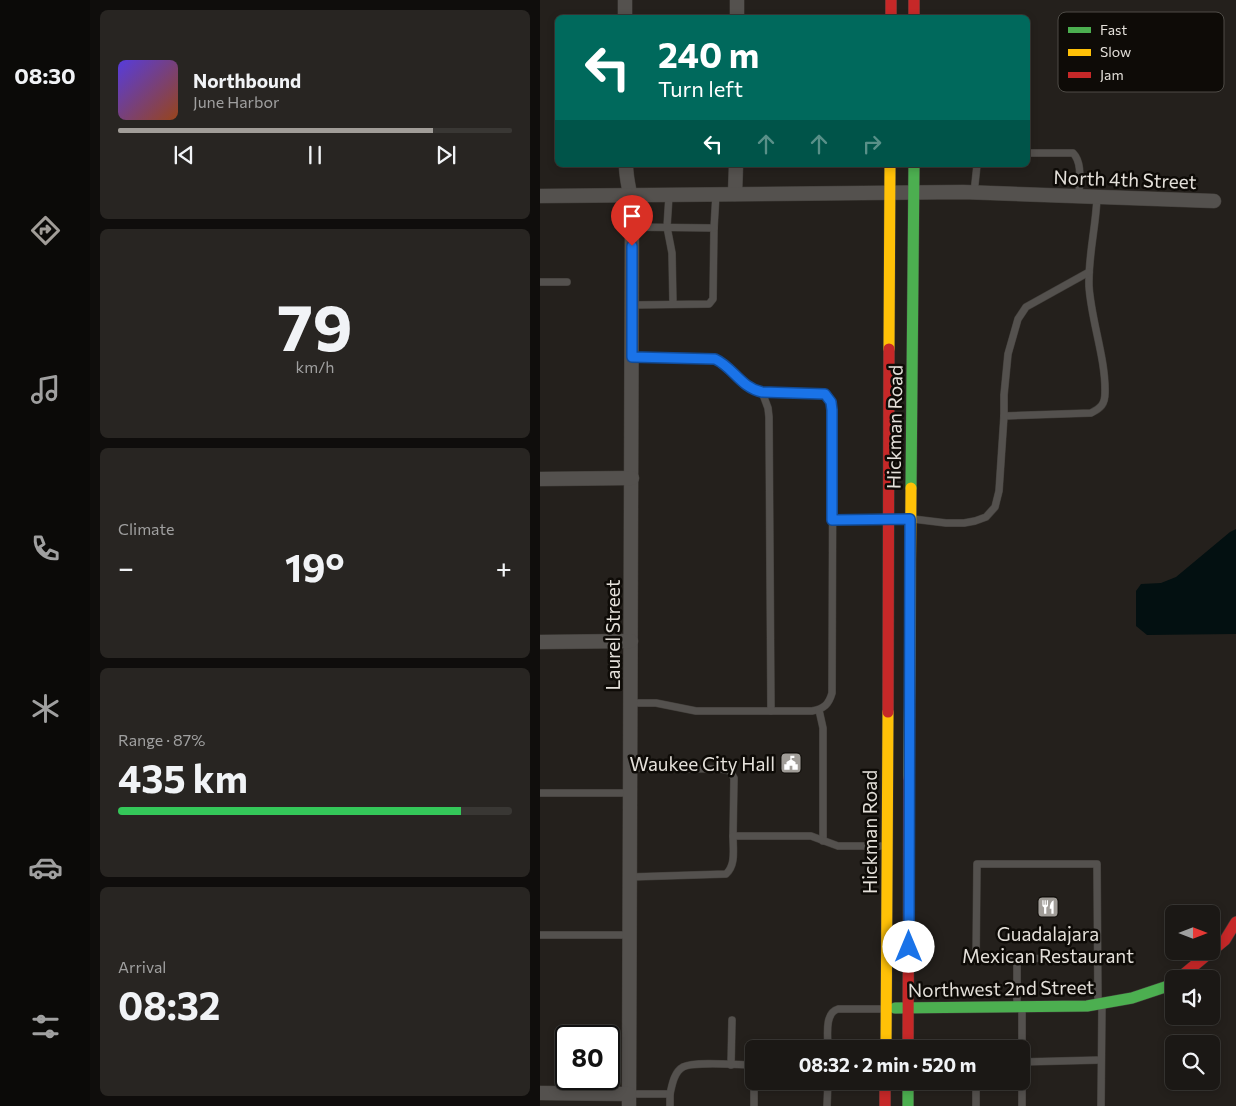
<!DOCTYPE html>
<meta charset="utf-8">
<style>
body{margin:0;font-family:Commissioner,sans-serif;background:#282522;color:#f1f3f6;height:100vh;display:flex;flex-direction:column;font-size:19px;white-space:nowrap}
*{box-sizing:border-box;margin:0}
p{font-size:16px;color:#a0a0a0}
.icon{flex:none;width:28px;height:28px;fill:none;stroke:currentColor;stroke-width:2;stroke-linecap:round;stroke-linejoin:round}
.map{position:relative;flex:1;overflow:hidden}
.drawer{display:flex;flex-direction:column;gap:10px;padding:10px;background:#0f0d0c;width:450px}
.drawer>*{flex:none}
.top-card{position:absolute;left:15px;top:15px;width:475px;height:152px;border-radius:8px;box-shadow:0 2px 8px #0003,0 0 0 1px #393734;background:#00695c;color:#fff;overflow:hidden}
.needle{width:32px;rotate:90deg}
.fabs{position:absolute;left:625px;top:905px;display:grid;gap:10px}
.fabs a{display:grid;place-items:center;width:55px;height:55px;border-radius:8px;background:#1b1815;box-shadow:0 2px 8px #0003,0 0 0 1px #393734;font-size:25px}
.speed{position:absolute;left:15px;top:1025px;display:flex;gap:10px;font-size:25px;font-weight:700;text-align:center}
.speed>*{display:grid;place-content:center;width:65px;height:65px;border-radius:50%;background:#1b1815;box-shadow:0 2px 8px #0003,0 0 0 1px #393734;line-height:1}
.speed .limit{border:2px solid #111;border-radius:8px;background:#fff;color:#111}
.pin{position:absolute;display:grid;place-items:center;width:42px;height:42px;color:#fff;margin:-51px -21px;border-radius:50% 50% 50% 0;rotate:-45deg;box-shadow:0 0 5px #0007}
.pin .icon{rotate:45deg}
.me{position:absolute;width:55px;margin:-28px;rotate:0deg;stroke-linejoin:round;filter:drop-shadow(0 0 4px #0008)}
.turn{display:flex;align-items:center;gap:18px;height:105px;padding:0 20px;font-size:22px}
.turn .icon{width:65px;height:65px;stroke-width:2.5}
.turn b{display:block;font-size:35px;line-height:42px}
.lanes{display:flex;align-items:center;height:48px;padding:0 20px;background:#0003;justify-content:center;gap:25px;direction:ltr}
.lanes .off{opacity:.35}
.big{font-size:38px;font-weight:700;line-height:1.1}
.drawer .tile{flex:1;display:flex;flex-direction:column;justify-content:center;gap:8px;min-width:0;padding:0 18px;border-radius:8px;background:#282522}
.drawer .dial{align-items:center;gap:0}
.dial b{font-size:65px;line-height:1}
.song{display:flex;align-items:center;gap:15px}
.cover{width:60px;height:60px;border-radius:8px;background:linear-gradient(135deg,hsl(250 70% 55%),hsl(20 70% 35%))}
.played{height:5px;border-radius:2px;background:linear-gradient(90deg,#a19d98 80%,#393734 80%)}
.keys{display:flex;justify-content:space-around;direction:ltr}
.heat{display:flex;justify-content:space-between;align-items:center;font-size:28px;direction:ltr}
.charge{height:8px;border-radius:4px;background:linear-gradient(90deg,#34c759 87%,#393734 0)}
.trip{position:absolute;left:205px;top:1040px;width:285px;height:50px;border-radius:8px;background:#1b1815;box-shadow:0 2px 8px #0003,0 0 0 1px #393734;font-weight:700;line-height:50px;text-align:center}
main{display:flex;flex:1;min-height:0}
.tabs{display:flex;flex-direction:column;width:90px;justify-content:space-around;align-items:center;background:#0b0a08;color:#a0a0a0}
.tabs .icon{width:35px;height:35px}
.tabs .selected{color:#a19d98}
.tabs b{font-size:22px;color:#f1f3f6}
.map>svg:first-child{display:block}
.water{fill:#031011}
.lines{fill:none;stroke-linecap:round;stroke-linejoin:round}
.lane-casing{stroke:#403d39;stroke-width:8}
.street-casing{stroke:#403d39;stroke-width:15}
.fast-casing{stroke:#403d39;stroke-width:12}
.slow-casing{stroke:#403d39;stroke-width:12}
.jam-casing{stroke:#403d39;stroke-width:12}
.lane{stroke:#54514e;stroke-width:7}
.street{stroke:#54514e;stroke-width:14}
.fast{stroke:#4caf50;stroke-width:11}
.slow{stroke:#ffc107;stroke-width:11}
.jam{stroke:#c62828;stroke-width:11}
.route-casing{stroke:#114b97;stroke-width:12}
.route{stroke:#1a73e8;stroke-width:9}
.labels{text-anchor:middle;dominant-baseline:central;stroke-width:5;stroke-linejoin:round;paint-order:stroke}
.street-label{font-size:19px;fill:#e4e0da;stroke:#0e0b07}
.poi-label{font-size:19px;fill:#e4e0da;stroke:#0e0b07;text-anchor:end}
.key{fill:#0e0b07;stroke:#4e4b46;stroke-width:1}
.key-label{font-size:14px;fill:#e4e0da}
</style>
<main>
<nav class="tabs">
<b>08:30</b>
<svg class="icon selected" aria-label="directions" viewBox="0 0 24 24"><path d="M12 3l9 9-9 9-9-9zM9 14v-3h6M13 9l2 2-2 2"/></svg>
<svg class="icon" aria-label="music" viewBox="0 0 24 24"><path d="M9 18V5l10-2v13"/><circle cx="6" cy="18" r="3"/><circle cx="16" cy="16" r="3"/></svg>
<svg class="icon" aria-label="phone" viewBox="0 0 24 24"><path d="M5 4h4l2 5-3 2q2 4 5 5l2-3 5 2v4C11 20 4 13 5 4z"/></svg>
<svg class="icon" aria-label="climate" viewBox="0 0 24 24"><path d="M12 3v18M4 7l16 10M4 17L20 7"/></svg>
<svg class="icon" aria-label="car" viewBox="0 0 24 24"><path d="M5 17H2v-5l4-1 3-4h7l3 4 3 1v5h-3M9 17h6M6 11h13"/><circle cx="7" cy="17" r="2"/><circle cx="17" cy="17" r="2"/></svg>
<svg class="icon" aria-label="filters" viewBox="0 0 24 24"><path d="M4 7h16M4 17h16"/><circle cx="9" cy="7" r="2"/><circle cx="15" cy="17" r="2"/></svg>
</nav>
<section class="drawer">
<div class="tile">
<div class="song"><i class="cover"></i><div><b>Northbound</b><p>June Harbor</p></div></div>
<div class="played"></div>
<div class="keys"><svg class="icon" aria-label="previous" viewBox="0 0 24 24"><path d="M18 5L8 12l10 7zM5 5v14"/></svg><svg class="icon" aria-label="pause" viewBox="0 0 24 24"><path d="M8 5v14M16 5v14"/></svg><svg class="icon" aria-label="next" viewBox="0 0 24 24"><path d="M6 5l10 7-10 7zM19 5v14"/></svg></div>
</div>
<div class="tile dial"><b>79</b><p>km/h</p></div>
<div class="tile"><p>Climate</p>
<div class="heat"><a>−</a><b class="big">19°</b><a>+</a></div>
</div>
<div class="tile"><p>Range · 87%</p><b class="big">435 km</b><div class="charge"></div></div>
<div class="tile"><p>Arrival</p><b class="big">08:32</b></div>
</section>
<div class="map">
<svg width="696" height="1106" viewBox="0 0 696 1106">
<rect width="100%" height="100%" fill="#24201c"/>
<polygon class="water" points="696,529 696,634 607,635 596,626 596,591 601,584 621,583 636,577 690,532"/>
<g class="lines">
<g class="lane-casing">
<g id="lane">
<path d="M 488,153 L 533,153 C 543,163 539,183 539,196"/>
<polyline points="434,193 437,165"/>
<polyline points="129,196 127,227 132,253 133,304"/>
<polyline points="92,227 174,228 173,299 169,304 92,305"/>
<polyline points="174,228 176,194"/>
<polyline points="0,282 27,282"/>
<polyline points="222,392 228,408 229,417 231,711"/>
<path d="M 464,416 L 551,413 C 561,408 565,404 565,393 C 566,359 551,320 549,286 C 548,256 556,227 557,197"/>
<polyline points="373,519 406,523 424,523 435,521 446,517 455,507 459,491 464,416 464,395 468,354 478,319 486,307 549,272"/>
<polyline points="292,520 345,520"/>
<path d="M 90,703 L 116,703 L 156,711 L 272,711 C 284,709 289,704 292,693 L 293,410 C 291,400 289,395 279,393 L 222,392 C 202,388 193,367 175,359 L 92,357"/>
<polyline points="279,710 283,728 283,841"/>
<polyline points="90,768 182,769 190,771 194,778 193,836"/>
<polyline points="0,793 90,793"/>
<path d="M 90,877 L 186,874 C 196,865 193,850 193,836 L 271,836 L 298,846 L 344,846"/>
<polyline points="0,935 89,935"/>
<polyline points="557,957 436,960 437,864 557,864 558,1004"/>
<polyline points="477,959 477,1006"/>
<path d="M 288,1049 C 288,1037 284,1013 298,1009 L 343,1009"/>
<polyline points="481,1062 561,1060"/>
<polyline points="191,1065 192,1020"/>
<polyline points="214,1081 214,1106"/>
<polyline points="436,1081 436,1106"/>
<path d="M 89,1094 L 130,1094 C 132,1085 134,1072 143,1067 C 155,1061 199,1065 214,1065"/>
<polyline points="130,1094 130,1106"/>
<polyline points="287,1106 288,1081"/>
<polyline points="482,1106 482,1007"/>
<polyline points="561,1106 562,1004"/>
</g>
</g>
<g class="street-casing">
<g id="street">
<polyline points="85,0 85,18"/>
<polyline points="197,18 197,0"/>
<path d="M 86,165 C 86,182 92,196 92,212 L 89,1106"/>
<polyline points="195,194 196,165"/>
<polyline points="0,196 423,192 674,201"/>
<polyline points="0,479 92,478"/>
<polyline points="0,642 91,641"/>
<polyline points="0,1093 89,1094"/>
</g>
</g>
<g class="fast-casing">
<g id="fast">
<polyline points="371,488 374,165"/>
<polyline points="355,1008 547,1006 592,998 628,986 634,982"/>
<polyline points="368,1081 368,1106"/>
</g>
</g>
<g class="slow-casing">
<g id="slow">
<polyline points="349,349 350,165"/>
<polyline points="369,778 371,488"/>
<polyline points="346,1049 348,712"/>
</g>
</g>
<g class="jam-casing">
<g id="jam">
<polyline points="351,0 351,18"/>
<polyline points="374,0 374,18"/>
<polyline points="348,712 349,349"/>
<polyline points="638,979 685,940 696,922"/>
<polyline points="368,1049 369,778"/>
<polyline points="345,1081 345,1106"/>
</g>
</g>
<use href="#lane" class="lane"/>
<use href="#street" class="street"/>
<use href="#fast" class="fast"/>
<use href="#slow" class="slow"/>
<use href="#jam" class="jam"/>
</g>
<g class="lines">
<g class="route-casing">
<path id="route" d="M 92,246 L 92,357 L 175,359 C 193,367 201,388 222,392 L 285,394 L 291,402 L 292,410 L 292,520 L 370,519 L 369,947"/>
</g>
<use href="#route" class="route"/>
</g>
<defs>
<g id="civic-square" transform="scale(1.125)"><rect x="-9" y="-9" width="18" height="18" rx="4" fill="#a19d98" stroke="#0e0b07"/><path d="M-.6-6.5H3V-4.5H.6V-3L4-1V1h2V6H-6V1h2V-1L-.6-3ZM-1.2 2.5V6h2.4V2.5Z" fill="#fff"/></g>
<g id="restaurant-square" transform="scale(1.125)"><rect x="-9" y="-9" width="18" height="18" rx="4" fill="#a19d98" stroke="#0e0b07"/><path d="M-5-6h1v4h1v-4h1v4h1v-4h1v5L-1.5 .5V6h-2V.5L-5-1ZM5-6V6H3V1.5H1.5Q1.5-4 5-6Z" fill="#fff"/></g>
</defs>
<g fill-rule="evenodd">
<use href="#civic-square" x="251" y="763"/>
<use href="#restaurant-square" x="508" y="907"/>
</g>
<g class="labels">
<g class="street-label">
<text transform="translate(585 179) rotate(2)">North 4th Street</text>
<text transform="translate(354 427) rotate(-89)">Hickman Road</text>
<text transform="translate(72 635) rotate(-90)">Laurel Street</text>
<text transform="translate(329 832) rotate(-90)">Hickman Road</text>
<text transform="translate(461 988) rotate(-1)">Northwest 2nd Street</text>
</g>
<g class="poi-label">
<text x="235" y="763">Waukee City Hall</text>
<text x="508" y="933" text-anchor="middle">Guadalajara<tspan x="508" dy="22">Mexican Restaurant</tspan></text>
</g>
</g>
<rect x="518" y="12" width="166" height="80" rx="8" class="key"/>
<rect x="528" y="27" width="23" height="6" fill="#4caf50"/>
<rect x="528" y="49" width="23" height="7" fill="#ffc107"/>
<rect x="528" y="72" width="23" height="6" fill="#c62828"/>
<g class="key-label">
<text x="560" y="35">Fast</text>
<text x="560" y="57">Slow</text>
<text x="560" y="80">Jam</text>
</g>
</svg>
<div class="fabs">
<a><svg class="needle" viewBox="-14 -14 28 28"><path d="M0-13l5 13h-10z" fill="#e53935"/><path d="M0 13l5-13h-10z" fill="#a0a0a0"/></svg></a>
<a><svg class="icon" aria-label="sound" viewBox="0 0 24 24"><path d="M4 9h4l5-4v14l-5-4H4zM17 9q2 3 0 6"/></svg></a>
<a><svg class="icon" aria-label="search" viewBox="0 0 24 24"><circle cx="10" cy="10" r="6"/><path d="M15 15l6 6"/></svg></a>
</div>
<div class="speed"><div class="limit">80</div></div>
<div class="pin" style="left:92px;top:246px;background:#d93025"><svg class="icon" aria-label="arrive" viewBox="0 0 24 24"><path d="M6 21V4h12l-3 4 3 4H6"/></svg></div>
<svg class="me" style="left:369px;top:947px" viewBox="-20 -20 40 40"><circle r="19" fill="#fff"/><path d="M0-13L10 11 0 6-10 11z" fill="#1a73e8"/></svg>
<div class="trip">08:32 · 2 min · 520 m</div>
<div class="top-card">
<div class="turn"><svg class="icon" aria-label="left" viewBox="0 0 24 24"><path d="M17 20v-9H6M10 6l-5 5 5 5"/></svg><div><b>240 m</b>Turn left</div></div>
<div class="lanes"><svg class="icon" aria-label="left" viewBox="0 0 24 24"><path d="M17 20v-9H6M10 6l-5 5 5 5"/></svg><svg class="icon off" aria-label="ahead" viewBox="0 0 24 24"><path d="M12 20V5M6 11l6-6 6 6"/></svg><svg class="icon off" aria-label="ahead" viewBox="0 0 24 24"><path d="M12 20V5M6 11l6-6 6 6"/></svg><svg class="icon off" aria-label="right" viewBox="0 0 24 24"><path d="M7 20v-9h11M14 6l5 5-5 5"/></svg></div>
</div>
</div>
</main>
